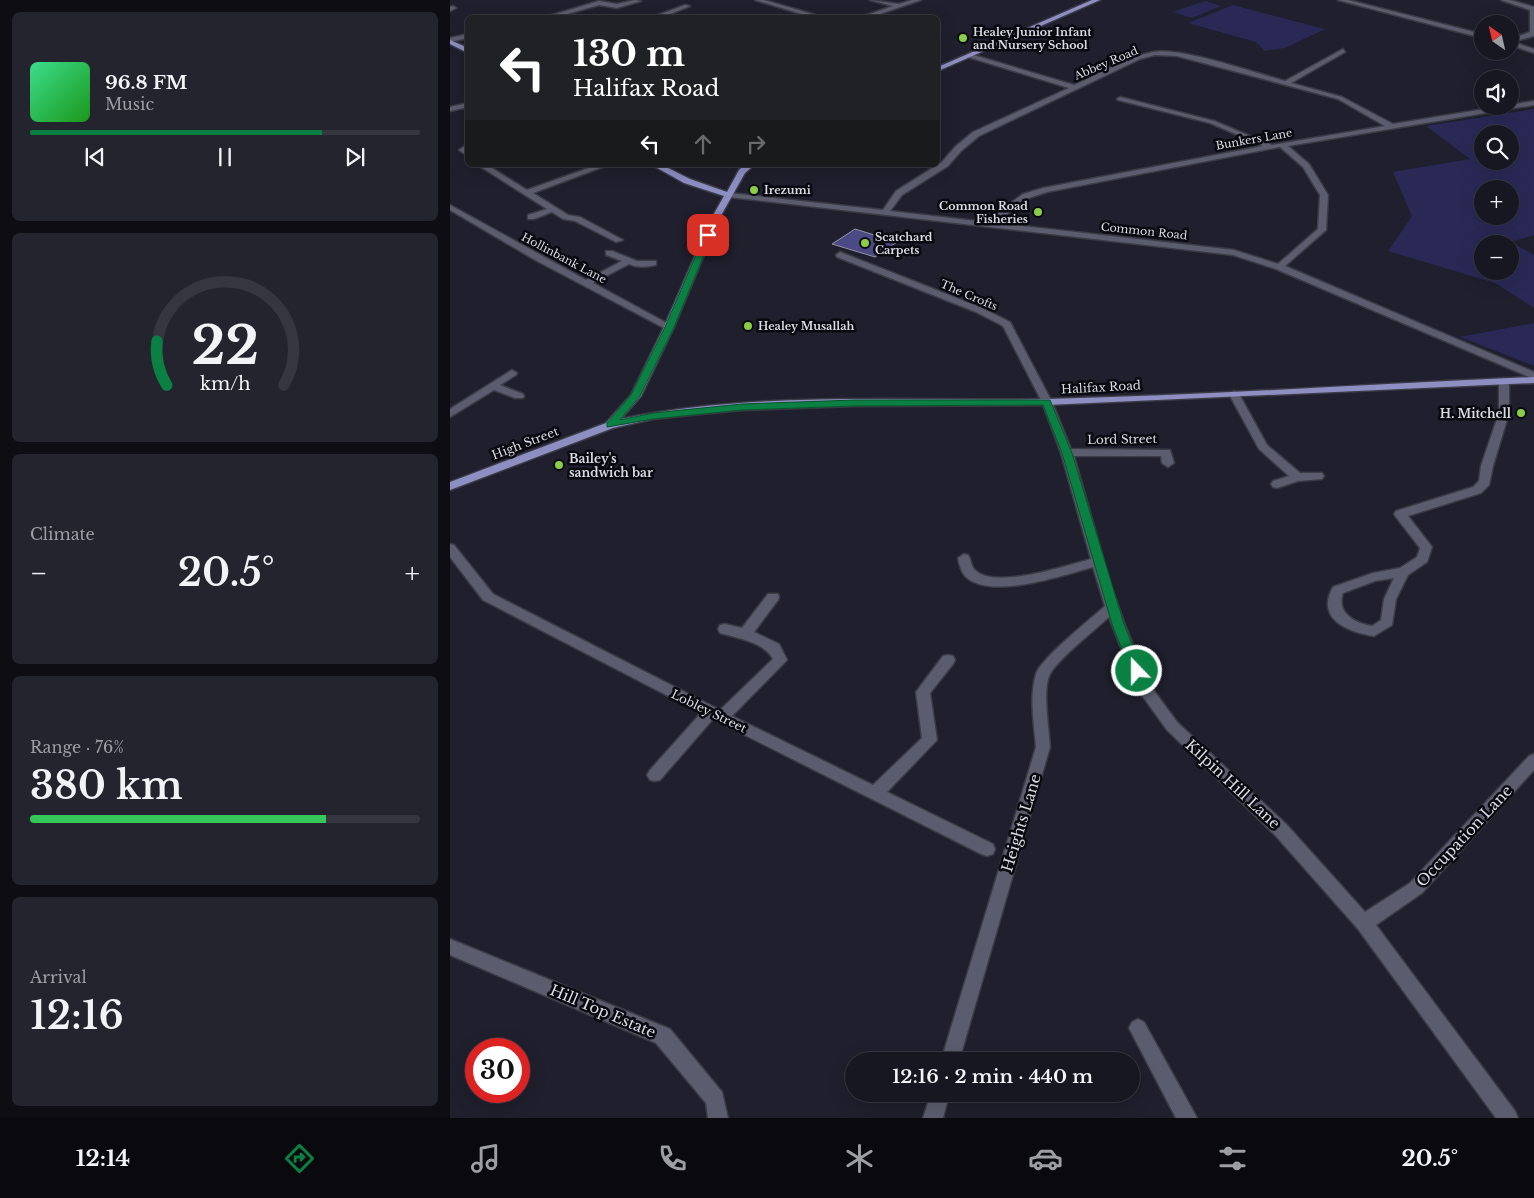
<!DOCTYPE html>
<meta charset="utf-8">
<style>
body{margin:0;font-family:"Libre Baskerville",serif;background:#24242f;color:#f1f3f6;height:100vh;display:flex;flex-direction:column;font-size:19px;white-space:nowrap}
*{box-sizing:border-box;margin:0}
p{font-size:16px;color:#9e9fa5}
.icon{flex:none;width:28px;height:28px;fill:none;stroke:currentColor;stroke-width:2;stroke-linecap:round;stroke-linejoin:round}
.map{position:relative;flex:1;overflow:hidden}
.details{display:flex;flex-direction:column;gap:12px;padding:12px;background:#0d0d13;width:450px}
.details>*{flex:none}
.top-card{position:absolute;left:15px;top:15px;width:475px;height:152px;border-radius:8px;box-shadow:0 5px 20px #0002,0 0 0 1px #363640;background:#202124;color:#fff;overflow:hidden}
.needle{width:32px;rotate:326deg}
.fabs{position:absolute;left:1024px;top:15px;display:grid;gap:10px}
.fabs a{display:grid;place-items:center;width:45px;height:45px;border-radius:50%;background:#171722;box-shadow:0 5px 20px #0002,0 0 0 1px #363640;font-size:25px}
.speed{position:absolute;left:15px;top:1038px;display:flex;gap:10px;font-size:25px;font-weight:700;text-align:center}
.speed>*{display:grid;place-content:center;width:65px;height:65px;border-radius:50%;background:#171722;box-shadow:0 5px 20px #0002,0 0 0 1px #363640;line-height:1}
.speed .limit{border:8px solid #d22;background:#fff;color:#111}
.pin{position:absolute;display:grid;place-items:center;width:42px;height:42px;color:#fff;margin:-21px;border-radius:10px;box-shadow:0 2px 8px #0006}
.me{position:absolute;width:55px;margin:-28px;rotate:338deg;stroke-linejoin:round;filter:drop-shadow(0 0 4px #0008)}
.turn{display:flex;align-items:center;gap:18px;height:105px;padding:0 25px;font-size:22px}
.turn .icon{width:65px;height:65px;stroke-width:2.5}
.turn b{display:block;font-size:35px;line-height:42px}
.lanes{display:flex;align-items:center;height:48px;padding:0 25px;background:#0003;justify-content:center;gap:25px;direction:ltr}
.lanes .off{opacity:.35}
.big{font-size:38px;font-weight:600;line-height:1.1}
.details .tile{flex:1;display:flex;flex-direction:column;justify-content:center;gap:8px;min-width:0;padding:0 18px;border-radius:8px;background:#24242f}
.details .dial{align-items:center;gap:0}
.dial svg{height:130px;overflow:visible;fill:none;stroke:#363640;stroke-width:7;stroke-linecap:round;text-anchor:middle}
.dial text{fill:#f1f3f6;stroke:none}
.song{display:flex;align-items:center;gap:15px}
.cover{width:60px;height:60px;border-radius:8px;background:linear-gradient(135deg,hsl(150 70% 55%),hsl(120 70% 35%))}
.played{height:5px;border-radius:2px;background:linear-gradient(90deg,#0b8043 75%,#363640 75%)}
.keys{display:flex;justify-content:space-around;direction:ltr}
.heat{display:flex;justify-content:space-between;align-items:center;font-size:28px;direction:ltr}
.charge{height:8px;border-radius:4px;background:linear-gradient(90deg,#34c759 76%,#363640 0)}
.trip{position:absolute;left:395px;top:1052px;width:295px;height:50px;border-radius:25px;background:#171722;box-shadow:0 5px 20px #0002,0 0 0 1px #363640;font-weight:600;line-height:50px;text-align:center}
.tab-bar{display:flex;height:80px;justify-content:space-around;align-items:center;background:#09090e;color:#9e9fa5}
.tab-bar .icon{width:35px;height:35px}
.tab-bar .current{color:#0b8043}
.tab-bar b{font-size:22px;color:#f1f3f6}
main{display:flex;flex:1;min-height:0}
.map>svg:first-child{display:block}
.green{fill:#2a2956;fill-rule:evenodd}
.building{fill:#4b4a84;stroke:#9294a5}
.lines{fill:none;stroke-linecap:round;stroke-linejoin:round}
.minor-casing{stroke:#3b3b46;stroke-width:3}
.major-casing{stroke:#3b3b46;stroke-width:3}
.minor{fill:#5b5c6d;fill-rule:evenodd}
.major{fill:#8d8ec2;fill-rule:evenodd}
.route{fill:#0b8043;stroke:#07532c}
.poi-dot{fill:#8ace48;stroke:#090a10;stroke-width:2}
.labels{text-anchor:middle;dominant-baseline:central;stroke-width:5;stroke-linejoin:round;paint-order:stroke}
.far-poi-label{font-size:11px;font-weight:bold;fill:#d9dae3;stroke:#090a10;text-anchor:start}
.far-street-label{font-size:11px;fill:#d9dae3;stroke:#090a10}
.street-label{font-size:12px;fill:#d9dae3;stroke:#090a10}
.poi-label{font-size:12px;font-weight:bold;fill:#d9dae3;stroke:#090a10;text-anchor:end}
.near-street-label{font-size:15px;fill:#d9dae3;stroke:#090a10}
</style>
<main>
<section class="details">
<div class="tile">
<div class="song"><i class="cover"></i><div><b>96.8 FM</b><p>Music</p></div></div>
<div class="played"></div>
<div class="keys"><svg class="icon" aria-label="previous" viewBox="0 0 24 24"><path d="M18 5L8 12l10 7zM5 5v14"/></svg><svg class="icon" aria-label="pause" viewBox="0 0 24 24"><path d="M8 5v14M16 5v14"/></svg><svg class="icon" aria-label="next" viewBox="0 0 24 24"><path d="M6 5l10 7-10 7zM19 5v14"/></svg></div>
</div>
<div class="tile dial"><svg viewBox="0 0 100 80">
<path d="M14 69A42 42 0 1 1 86 69"/>
<path d="M14 69A42 42 0 0 1 8 42" stroke="#0b8043"/>
<text x="50" y="56" font-size="32" font-weight="700">22</text>
<text x="50" y="72" font-size="11">km/h</text>
</svg></div>
<div class="tile"><p>Climate</p>
<div class="heat"><a>−</a><b class="big">20.5°</b><a>+</a></div>
</div>
<div class="tile"><p>Range · 76%</p><b class="big">380 km</b><div class="charge"></div></div>
<div class="tile"><p>Arrival</p><b class="big">12:16</b></div>
</section>
<div class="map">
<svg width="1084" height="1118" viewBox="0 0 1084 1118">
<rect width="100%" height="100%" fill="#1f1f2d"/>
<g class="green">
<polygon points="755,1 771,6 742,18 722,12"/>
<polygon points="783,5 875,29 835,48 815,51 806,42 738,23"/>
<path d="M 1084,109 L 1084,235 L 1061,242 L 1084,255 L 1084,308 L 1045,283 L 938,251 L 962,216 L 943,172 L 1020,159 L 976,126 ZM 1032,134 L 1060,134 L 1060,161 L 1032,161 ZM 1032,189 L 1060,189 L 1060,216 L 1032,216 ZM 1032,244 L 1060,244 L 1060,271 L 1032,271 Z"/>
<polygon points="1084,323 1084,366 1010,337"/>
</g>
<polygon class="building" points="405,229 447,242 425,257 382,244"/>
<g class="lines">
<g class="minor-casing">
<g id="minor">
<polygon points="185,0 191,1 167,8 149,5 103,18 92,18 149,1 167,4"/>
<polygon points="305,0 314,0 376,18 365,18"/>
<polygon points="420,0 449,4 462,0 471,0 418,18 408,18 443,6"/>
<polygon points="888,0 898,0 1032,34 1032,38"/>
<polygon points="1051,0 1060,0 1084,7 1084,36 1063,42 1084,49 1084,53 1060,45 1060,39 1080,32 1080,10"/>
<polygon points="235,5 240,6 210,18 200,18"/>
<polygon points="0,7 3,6 6,8 0,11"/>
<polygon points="18,34 18,38 0,42 0,38"/>
<path d="M 893,49 L 895,52 L 841,83 L 892,97 L 943,124 L 1084,101 L 1084,105 L 838,146 L 859,164 L 878,195 L 876,230 L 835,266 L 1084,372 L 1084,379 L 826,269 L 783,255 L 279,197 L 275,195 L 279,193 L 433,210 L 446,191 L 492,162 L 505,147 L 523,132 L 619,88 L 518,57 L 518,55 L 520,54 L 624,85 C 649,74 676,57 703,52 C 728,46 806,73 835,81 ZM 705,55 L 727,56 L 888,99 L 935,126 L 822,145 L 764,121 L 670,97 L 667,99 L 668,100 L 760,123 L 813,146 L 593,188 L 573,194 L 535,222 L 440,211 L 452,195 L 498,166 L 511,151 L 529,136 L 690,59 ZM 830,147 L 853,167 L 870,195 L 868,229 L 828,264 L 784,250 L 545,223 L 579,198 L 597,192 Z"/>
<polygon points="18,103 18,107 0,111 0,107"/>
<polygon points="15,146 18,146 18,156 9,150"/>
<polygon points="28,165 37,165 77,190 147,165 158,165 83,193 118,215 130,217 173,240 166,242 125,221 113,219 102,212 84,219 78,219 78,215 97,209"/>
<path d="M 0,205 L 136,280 L 172,261 L 156,255 L 156,251 L 162,251 L 187,261 L 206,261 L 206,265 C 197,267 187,268 179,264 L 143,283 L 224,327 L 222,329 L 216,329 L 87,261 L 0,210 Z"/>
<path d="M 390,252 L 532,308 L 560,322 L 602,402 L 621,449 L 720,450 L 724,463 L 718,467 L 712,463 L 711,456 L 624,456 L 660,583 L 675,625 L 699,684 L 727,722 L 837,825 L 915,912 L 960,883 L 1079,756 L 1084,754 L 1084,770 L 972,893 L 926,925 L 1065,1111 L 1068,1118 L 1046,1118 L 908,929 L 825,835 L 717,730 L 686,687 L 659,617 C 645,630 608,659 600,674 C 592,689 599,729 600,747 L 509,1061 L 491,1061 L 586,747 C 584,723 579,697 586,674 C 591,658 641,619 655,606 L 643,567 C 614,575 539,601 515,576 C 511,571 509,564 508,558 L 514,554 L 518,555 C 521,559 521,566 524,569 C 542,591 618,565 641,559 L 611,453 L 592,402 L 553,326 L 526,312 L 387,257 L 386,255 Z"/>
<polygon points="62,370 67,373 66,375 50,385 73,394 74,396 73,398 65,398 44,390 0,417 0,409"/>
<path d="M 1054,378 L 1059,381 L 1059,413 L 1043,466 L 1039,485 L 1031,493 L 958,516 L 982,547 L 977,562 L 958,575 L 946,599 L 942,625 L 924,636 C 898,632 865,619 883,587 L 923,573 L 950,568 L 967,557 L 970,548 L 946,517 L 944,514 L 946,511 L 1023,487 L 1029,481 L 1031,466 L 1049,413 L 1049,381 ZM 944,578 L 934,599 L 931,620 L 922,626 C 905,623 886,613 893,593 L 925,581 Z"/>
<polygon points="784,391 789,394 817,445 850,473 872,473 874,476 872,479 848,481 827,488 823,487 821,484 823,481 839,476 809,449 779,394"/>
<path d="M 0,544 L 4,545 L 43,594 L 270,710 L 323,659 C 314,642 287,638 270,633 L 268,629 L 270,625 L 275,624 L 292,628 L 318,594 L 328,594 L 329,597 L 328,600 L 304,632 L 329,644 L 337,660 L 282,716 L 423,785 L 472,738 L 466,692 L 493,656 L 498,655 L 503,656 L 505,660 L 503,664 L 480,693 L 487,740 L 437,792 L 543,844 L 545,849 L 543,854 L 537,856 L 531,854 L 263,719 L 210,780 L 205,781 L 200,780 L 197,775 L 200,770 L 251,713 L 33,600 L 0,557 Z"/>
<polygon points="0,939 220,1029 272,1092 278,1118 258,1118 256,1103 206,1043 0,955"/>
<polygon points="688,1019 694,1022 747,1118 726,1118 679,1028 682,1022"/>
<polygon points="481,1094 499,1094 493,1118 473,1118"/>
</g>
</g>
<g class="major-casing">
<g id="major">
<polygon points="642,0 650,0 488,71 488,67"/>
<polygon points="0,40 18,48 18,53 0,44"/>
<path d="M 202,165 L 212,165 L 240,179 L 277,192 L 289,170 L 295,165 L 304,165 L 295,173 L 269,219 L 224,327 L 191,396 L 171,419 C 310,390 456,402 597,399 C 759,395 922,384 1084,377 L 1084,383 L 597,405 L 405,406 L 292,410 L 240,415 L 203,419 L 163,428 L 0,490 L 0,482 L 156,423 L 181,395 L 214,327 L 261,219 L 274,196 L 234,183 Z"/>
</g>
</g>
<use href="#minor" class="minor"/>
<use href="#major" class="major"/>
</g>
<polygon class="route" points="255,234 262,235 224,327 190,396 170,420 203,413 292,404 405,400 600,400 622,453 674,624 693,671 691,675 682,675 662,624 612,453 593,405 405,406 292,410 203,419 157,427 157,423 181,395 215,327"/>
<g class="poi-dot">
<circle cx="513" cy="38" r="5"/>
<circle cx="304" cy="190" r="5"/>
<circle cx="588" cy="212" r="5"/>
<circle cx="415" cy="243" r="5"/>
<circle cx="298" cy="326" r="5"/>
<circle cx="1071" cy="413" r="5"/>
<circle cx="109" cy="465" r="5"/>
</g>
<g class="labels">
<g class="far-poi-label">
<text x="523" y="32">Healey Junior Infant<tspan x="523" dy="13">and Nursery School</tspan></text>
<text x="314" y="190">Irezumi</text>
<text x="578" y="206" text-anchor="end">Common Road<tspan x="578" dy="13">Fisheries</tspan></text>
<text x="425" y="237">Scatchard<tspan x="425" dy="13">Carpets</tspan></text>
<text x="308" y="326">Healey Musallah</text>
</g>
<g class="far-street-label">
<text transform="translate(656 63) rotate(-23)">Abbey Road</text>
<text transform="translate(804 139) rotate(-10)">Bunkers Lane</text>
<text transform="translate(694 231) rotate(6)">Common Road</text>
<text transform="translate(114 258) rotate(28)">Hollinbank Lane</text>
<text transform="translate(519 295) rotate(23)">The Crofts</text>
</g>
<g class="street-label">
<text transform="translate(651 387) rotate(-3)">Halifax Road</text>
<text transform="translate(672 439) rotate(-1)">Lord Street</text>
<text transform="translate(75 443) rotate(-21)">High Street</text>
<text transform="translate(259 711) rotate(26)">Lobley Street</text>
</g>
<g class="poi-label">
<text x="1061" y="413">H. Mitchell</text>
<text x="119" y="458" text-anchor="start">Bailey's<tspan x="119" dy="14">sandwich bar</tspan></text>
</g>
<g class="near-street-label">
<text transform="translate(783 784) rotate(43)">Kilpin Hill Lane</text>
<text transform="translate(571 823) rotate(-73)">Heights Lane</text>
<text transform="translate(1014 836) rotate(-47)">Occupation Lane</text>
<text transform="translate(153 1011) rotate(23)">Hill Top Estate</text>
</g>
</g>
</svg>
<div class="fabs">
<a><svg class="needle" viewBox="-14 -14 28 28"><path d="M0-13l5 13h-10z" fill="#e53935"/><path d="M0 13l5-13h-10z" fill="#9e9fa5"/></svg></a>
<a><svg class="icon" aria-label="sound" viewBox="0 0 24 24"><path d="M4 9h4l5-4v14l-5-4H4zM17 9q2 3 0 6"/></svg></a>
<a><svg class="icon" aria-label="search" viewBox="0 0 24 24"><circle cx="10" cy="10" r="6"/><path d="M15 15l6 6"/></svg></a>
<a>+</a>
<a>−</a>
</div>
<div class="speed"><div class="limit">30</div></div>
<div class="pin" style="left:258px;top:235px;background:#d93025"><svg class="icon" aria-label="arrive" viewBox="0 0 24 24"><path d="M6 21V4h12l-3 4 3 4H6"/></svg></div>
<svg class="me" style="left:687px;top:671px" viewBox="-20 -20 40 40"><circle r="17" fill="#0b8043" stroke="#fff" stroke-width="3"/><path d="M0-11L8 9 0 5-8 9z" fill="#fff"/></svg>
<div class="trip">12:16 · 2 min · 440 m</div>
<div class="top-card">
<div class="turn"><svg class="icon" aria-label="left" viewBox="0 0 24 24"><path d="M17 20v-9H6M10 6l-5 5 5 5"/></svg><div><b>130 m</b>Halifax Road</div></div>
<div class="lanes"><svg class="icon" aria-label="left" viewBox="0 0 24 24"><path d="M17 20v-9H6M10 6l-5 5 5 5"/></svg><svg class="icon off" aria-label="ahead" viewBox="0 0 24 24"><path d="M12 20V5M6 11l6-6 6 6"/></svg><svg class="icon off" aria-label="right" viewBox="0 0 24 24"><path d="M7 20v-9h11M14 6l5 5-5 5"/></svg></div>
</div>
</div>
</main>
<nav class="tab-bar">
<b>12:14</b>
<svg class="icon current" aria-label="directions" viewBox="0 0 24 24"><path d="M12 3l9 9-9 9-9-9zM9 14v-3h6M13 9l2 2-2 2"/></svg>
<svg class="icon" aria-label="music" viewBox="0 0 24 24"><path d="M9 18V5l10-2v13"/><circle cx="6" cy="18" r="3"/><circle cx="16" cy="16" r="3"/></svg>
<svg class="icon" aria-label="phone" viewBox="0 0 24 24"><path d="M5 4h4l2 5-3 2q2 4 5 5l2-3 5 2v4C11 20 4 13 5 4z"/></svg>
<svg class="icon" aria-label="climate" viewBox="0 0 24 24"><path d="M12 3v18M4 7l16 10M4 17L20 7"/></svg>
<svg class="icon" aria-label="car" viewBox="0 0 24 24"><path d="M5 17H2v-5l4-1 3-4h7l3 4 3 1v5h-3M9 17h6M6 11h13"/><circle cx="7" cy="17" r="2"/><circle cx="17" cy="17" r="2"/></svg>
<svg class="icon" aria-label="filters" viewBox="0 0 24 24"><path d="M4 7h16M4 17h16"/><circle cx="9" cy="7" r="2"/><circle cx="15" cy="17" r="2"/></svg>
<b>20.5°</b>
</nav>
